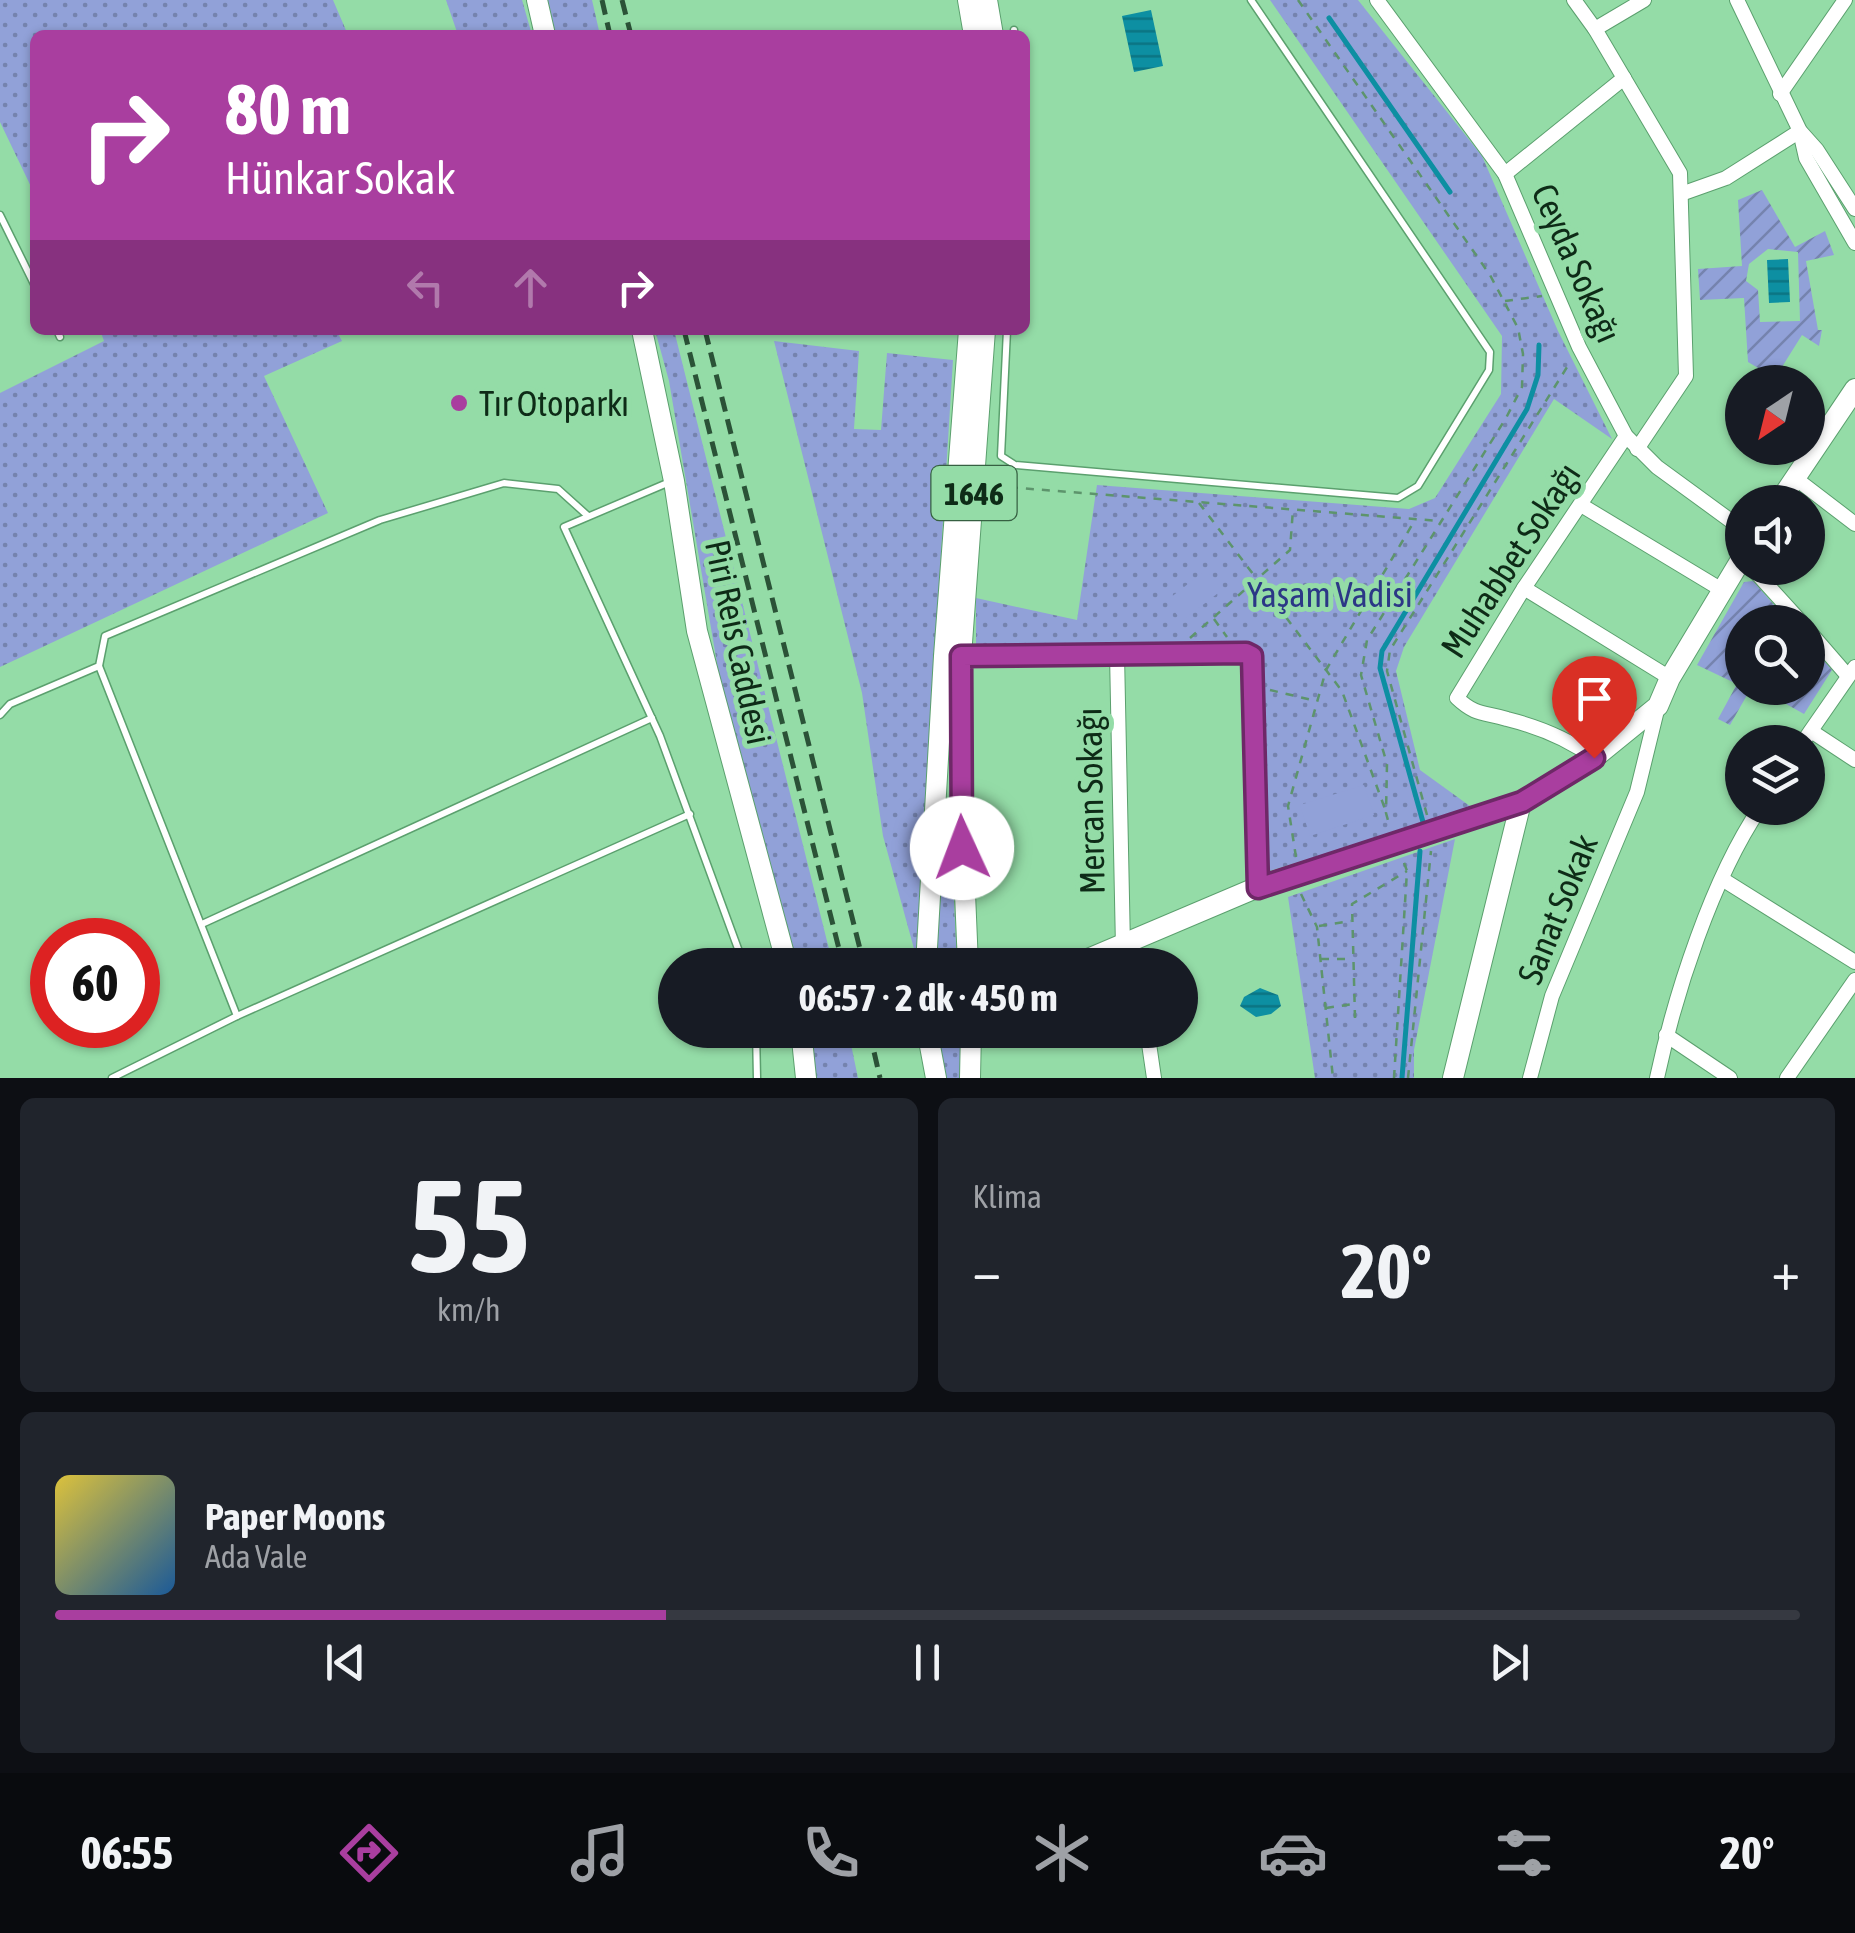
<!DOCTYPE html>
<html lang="tr">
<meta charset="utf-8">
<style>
body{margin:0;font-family:"Asap Condensed",sans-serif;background:#20242c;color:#f1f3f6;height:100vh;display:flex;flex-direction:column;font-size:38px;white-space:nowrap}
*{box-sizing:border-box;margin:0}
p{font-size:32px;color:#9ea1a6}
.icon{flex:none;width:55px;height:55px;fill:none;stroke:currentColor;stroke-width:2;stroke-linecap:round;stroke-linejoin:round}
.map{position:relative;height:1078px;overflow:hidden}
.panel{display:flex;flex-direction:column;gap:20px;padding:20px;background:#0d0f14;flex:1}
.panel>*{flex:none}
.hud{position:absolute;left:30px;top:30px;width:1000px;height:305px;border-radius:15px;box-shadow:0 2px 8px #0004;background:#a93e9f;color:#fff;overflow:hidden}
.needle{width:65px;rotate:215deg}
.tools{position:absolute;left:1725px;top:365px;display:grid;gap:20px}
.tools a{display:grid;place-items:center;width:100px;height:100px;border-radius:50%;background:#171b24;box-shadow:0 2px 8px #0004;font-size:50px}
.speed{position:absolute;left:30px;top:918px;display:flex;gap:20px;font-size:50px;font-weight:700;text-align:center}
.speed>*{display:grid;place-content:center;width:130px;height:130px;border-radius:50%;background:#171b24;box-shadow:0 2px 8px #0004;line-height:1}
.speed .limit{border:15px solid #d22;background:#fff;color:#111}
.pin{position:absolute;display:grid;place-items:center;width:85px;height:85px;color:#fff;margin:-102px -42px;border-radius:50% 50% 50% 0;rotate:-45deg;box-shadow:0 0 10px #0007}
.pin .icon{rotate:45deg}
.me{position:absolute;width:110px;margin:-55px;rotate:358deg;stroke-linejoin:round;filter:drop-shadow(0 0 8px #0008)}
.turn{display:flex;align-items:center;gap:35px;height:210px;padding:0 30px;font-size:45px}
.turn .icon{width:130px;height:130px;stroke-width:2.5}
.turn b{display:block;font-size:70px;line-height:85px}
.lanes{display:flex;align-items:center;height:95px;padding:0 30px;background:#0003;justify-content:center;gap:50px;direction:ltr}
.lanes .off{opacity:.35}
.big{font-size:75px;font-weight:700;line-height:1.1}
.panel .card{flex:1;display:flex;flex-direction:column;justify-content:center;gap:15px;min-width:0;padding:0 35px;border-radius:15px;background:#20242c}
.panel .dial{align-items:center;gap:0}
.dial b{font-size:130px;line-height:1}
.song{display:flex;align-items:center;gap:30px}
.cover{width:120px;height:120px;border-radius:15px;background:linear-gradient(135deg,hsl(50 70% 55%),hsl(210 70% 35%))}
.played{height:10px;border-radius:5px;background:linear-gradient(90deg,#a93e9f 35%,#363941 35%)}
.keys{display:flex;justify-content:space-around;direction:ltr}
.heat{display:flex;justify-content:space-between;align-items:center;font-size:55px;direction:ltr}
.panel .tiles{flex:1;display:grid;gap:20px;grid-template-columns:1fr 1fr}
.card:last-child{grid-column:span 2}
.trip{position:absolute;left:658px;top:948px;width:540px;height:100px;border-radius:50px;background:#171b24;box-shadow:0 2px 8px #0004;font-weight:700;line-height:100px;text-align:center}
.tabs{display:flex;height:160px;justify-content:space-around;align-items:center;background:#090b0e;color:#9ea1a6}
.tabs .icon{width:70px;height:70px}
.tabs .selected{color:#a93e9f}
.tabs b{font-size:45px;color:#f1f3f6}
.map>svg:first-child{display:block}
.grass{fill:url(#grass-dots)}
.garden{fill:url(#garden-furrows);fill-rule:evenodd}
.pitch{fill:#91a1d8}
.water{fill:url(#water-rules)}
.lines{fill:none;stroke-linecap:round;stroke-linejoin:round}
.stream{stroke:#0d8fa2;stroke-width:5}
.lane-casing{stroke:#5ba06e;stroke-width:9}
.street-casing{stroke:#5ba06e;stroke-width:16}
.secondary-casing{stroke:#5ba06e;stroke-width:22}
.primary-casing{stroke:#5ba06e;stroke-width:22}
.path{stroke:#5d946c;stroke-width:2.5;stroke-dasharray:8 8;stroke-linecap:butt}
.lane{stroke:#fff;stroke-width:6}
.street{stroke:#fff;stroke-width:14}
.secondary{stroke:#fff;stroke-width:20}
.primary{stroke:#fff;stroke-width:20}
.rail{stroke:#2b5237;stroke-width:5;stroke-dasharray:15 8;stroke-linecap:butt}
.route-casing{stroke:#6e2867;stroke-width:25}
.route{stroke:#a93e9f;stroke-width:18}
.poi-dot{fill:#a93e9f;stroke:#94dca7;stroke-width:4}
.labels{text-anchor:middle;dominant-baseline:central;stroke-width:10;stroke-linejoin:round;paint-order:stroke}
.shield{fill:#94dca7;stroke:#366042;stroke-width:2.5}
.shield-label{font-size:32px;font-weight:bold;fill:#0e2b17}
.street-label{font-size:35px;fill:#0e2b17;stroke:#94dca7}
.poi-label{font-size:35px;fill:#0e2b17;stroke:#94dca7;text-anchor:start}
.park-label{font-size:35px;fill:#2b3786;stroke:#94dca7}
</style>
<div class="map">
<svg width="1855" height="1078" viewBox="0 0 1855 1078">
<defs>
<pattern id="grass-dots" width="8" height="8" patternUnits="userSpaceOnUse" patternTransform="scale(2.5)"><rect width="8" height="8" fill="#91a1d8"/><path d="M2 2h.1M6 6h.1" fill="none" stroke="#7583ae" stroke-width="1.8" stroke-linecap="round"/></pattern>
<pattern id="garden-furrows" width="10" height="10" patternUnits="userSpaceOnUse" patternTransform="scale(2.5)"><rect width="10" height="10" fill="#91a1d8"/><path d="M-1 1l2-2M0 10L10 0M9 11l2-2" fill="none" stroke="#7583ae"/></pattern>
<pattern id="water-rules" width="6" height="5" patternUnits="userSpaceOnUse" patternTransform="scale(2.5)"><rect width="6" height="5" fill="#0d8fa2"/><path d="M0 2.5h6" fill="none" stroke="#0b7583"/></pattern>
</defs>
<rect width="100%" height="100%" fill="#94dca7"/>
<g class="grass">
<polygon points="0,0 333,0 348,35 35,35 35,195 0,122"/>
<polygon points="446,0 522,0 532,35 458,35"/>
<polygon points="547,0 592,0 600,35 556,35"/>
<polygon points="1270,0 1358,0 1482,156 1558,331 1612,439 1554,399 1404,647 1396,671 1420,770 1474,809 1266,872 1259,652 976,646 976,598 1077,620 1097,485 1409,509 1435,498 1501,394 1502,336"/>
<polygon points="100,330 336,330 342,341 264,376 328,513 0,667 0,393 104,341"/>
<polygon points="655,330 674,330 833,965 797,965 720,681 669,381"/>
<polygon points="774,341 859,351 854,429 881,430 887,353 953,360 916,956 883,836 862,693"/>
<polygon points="949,798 957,965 935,965"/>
<polygon points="1455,839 1414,1050 1414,1078 1315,1078 1288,897"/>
<polygon points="811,1030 848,1030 858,1078 815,1078"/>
<polygon points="962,1036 960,1078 946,1078 938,1037"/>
</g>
<g class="garden">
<path d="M 1762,190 L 1795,247 L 1825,231 L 1834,255 L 1806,261 L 1818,330 L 1822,330 L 1819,346 L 1802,335 L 1775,378 L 1748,362 L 1744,298 L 1700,300 L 1698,269 L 1742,266 L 1738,200 ZM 1768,249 L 1798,252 L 1800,321 L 1760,322 L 1758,290 L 1746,281 L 1749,264 Z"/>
<polygon points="1753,581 1789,622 1742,622 1742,688 1751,688 1730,725 1718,719 1737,684 1697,665 1744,582"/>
<polygon points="1808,643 1832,670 1804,714 1757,688 1808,688"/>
</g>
<g class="pitch">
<polygon points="1206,570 1222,590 1182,621 1166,601"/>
<polygon points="1364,785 1374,815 1310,836 1300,805"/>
</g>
<g class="water">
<polygon points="1151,10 1163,66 1134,72 1122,16"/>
<polygon points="1788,259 1790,302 1769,303 1767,260"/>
<polygon points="1260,988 1278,995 1281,1006 1271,1014 1256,1017 1240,1006 1244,997"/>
</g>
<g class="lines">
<g class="stream">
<polyline points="1329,18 1450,192"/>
<polyline points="1423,822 1380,668 1382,651 1527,409 1538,375 1539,345"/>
<polyline points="1402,1078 1420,851"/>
</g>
<g class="lane-casing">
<g id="lane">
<polyline points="1014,30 1014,35"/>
<polyline points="0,215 35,286"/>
<polyline points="57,330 60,337"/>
<polyline points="1007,330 1001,456 1015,465 1398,498 1418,486 1489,370 1490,352 1251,0"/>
<polyline points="672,481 564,527 660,736 744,965"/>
<polyline points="99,666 237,1016"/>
<polyline points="0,715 10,704 99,666 105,636 380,520 504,483 558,489 588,516"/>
<polyline points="202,924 652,718"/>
<polyline points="756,1030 757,1078"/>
<polyline points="112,1078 237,1016 690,814"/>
</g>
</g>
<g class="street-casing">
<g id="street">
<polyline points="1377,0 1505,174 1579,347 1626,436 1657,467 1742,529"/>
<polyline points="1574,0 1595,29 1680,173 1686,376 1637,449"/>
<polyline points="1737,0 1800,131 1817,150 1855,209"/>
<polyline points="1595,29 1644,0"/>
<polyline points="1780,94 1845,0"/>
<polyline points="1801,136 1806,158 1855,243"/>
<polyline points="1505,174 1624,78"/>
<polyline points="1681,194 1726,178 1800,131"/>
<polyline points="1795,478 1855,524"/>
<polyline points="1581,505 1722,590"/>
<polyline points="1752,568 1801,622"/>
<polyline points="1524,588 1670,678"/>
<polyline points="1808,630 1847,675"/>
<polyline points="1117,654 1123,947 1138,960 1139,965"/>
<polyline points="955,656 1247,653 1252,656 1258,887"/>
<polyline points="1811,731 1855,760"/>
<polyline points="1803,742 1855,667"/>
<path d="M 1594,758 C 1567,738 1539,727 1507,719 C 1484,712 1476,716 1457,698 L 1524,588 L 1626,436"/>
<polyline points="1722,879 1855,962"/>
<polyline points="1147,1030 1154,1078"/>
<polyline points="1666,1035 1730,1078"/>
<polyline points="1530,1078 1552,996 1637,792 1658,706"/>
<path d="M 1657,1078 C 1675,994 1712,879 1760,808"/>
<polyline points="1787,1078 1855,980"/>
</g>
</g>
<g class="secondary-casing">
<g id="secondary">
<polyline points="537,0 545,35"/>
<polyline points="642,330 674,481 697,631 787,965"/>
<polyline points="1779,502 1855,389"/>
<polyline points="1074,965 1258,887 1521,802 1594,758 1658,706 1670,678 1742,558"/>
<polyline points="801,1030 806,1078"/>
<polyline points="1453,1078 1521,802"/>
</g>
</g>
<g class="primary-casing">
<g id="primary">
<polyline points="968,0 974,35"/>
<polyline points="987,0 993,35"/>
<polyline points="926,965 944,656 969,330"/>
<polyline points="968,965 960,774 961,656 985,330"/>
<polyline points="927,1030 936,1078"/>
<polyline points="945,1030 954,1030"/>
<polyline points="970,1078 971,1030"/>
</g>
</g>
<g class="path">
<polyline points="1298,0 1490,275 1518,328 1523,354 1522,387 1506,418 1367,640 1361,675 1387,764 1386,813 1389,824"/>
<polyline points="1505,301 1542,296"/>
<polyline points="994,486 1440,521"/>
<polyline points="1199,503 1342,691 1385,809"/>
<polyline points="1214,619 1227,637"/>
<polyline points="1190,638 1290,550 1293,509"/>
<polyline points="1270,690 1316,701"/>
<polyline points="1427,815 1387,671 1390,650 1569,364"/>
<polyline points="1296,857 1288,806 1326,670 1415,520"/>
<polyline points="1301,894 1317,927 1333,1078"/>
<polyline points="1319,926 1351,921"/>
<polyline points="1321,959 1352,959"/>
<polyline points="1326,1008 1353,1004"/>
<polyline points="1355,1018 1352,904 1407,871"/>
<polyline points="1394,1078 1407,871 1403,860"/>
<polyline points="1408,1078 1431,851"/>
</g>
<use href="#lane" class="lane"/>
<use href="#street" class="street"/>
<use href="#secondary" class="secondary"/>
<use href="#primary" class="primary"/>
<g class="rail">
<polyline points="602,0 610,35"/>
<polyline points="622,0 631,35"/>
<polyline points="684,330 843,965"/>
<polyline points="705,330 864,965"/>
<polyline points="869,1030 880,1078"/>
</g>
</g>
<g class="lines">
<g class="route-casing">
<polyline id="route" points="962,848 961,656 1246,653 1252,656 1258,888 1522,802 1594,758"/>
</g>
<use href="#route" class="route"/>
</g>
<circle class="poi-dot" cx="459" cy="403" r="10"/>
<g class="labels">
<rect class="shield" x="931.5" y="466" width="85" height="54" rx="8"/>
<g class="shield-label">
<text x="974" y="493">1646</text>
</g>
<g class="street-label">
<text transform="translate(1577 263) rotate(66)">Ceyda Sokağı</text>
<text transform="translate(1510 560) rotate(-57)">Muhabbet Sokağı</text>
<text transform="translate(739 642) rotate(78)">Piri Reis Caddesi</text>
<text transform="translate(1090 801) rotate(-91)">Mercan Sokağı</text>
<text transform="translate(1557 909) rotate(-68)">Sanat Sokak</text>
</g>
<g class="poi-label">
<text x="479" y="403">Tır Otoparkı</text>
</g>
<g class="park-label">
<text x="1330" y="594">Yaşam Vadisi</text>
</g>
</g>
</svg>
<div class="tools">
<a><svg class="needle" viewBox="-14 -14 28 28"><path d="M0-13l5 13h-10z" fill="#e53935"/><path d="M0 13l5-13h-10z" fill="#9ea1a6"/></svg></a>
<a><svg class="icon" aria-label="sound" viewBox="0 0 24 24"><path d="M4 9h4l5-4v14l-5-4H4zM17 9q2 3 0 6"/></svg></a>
<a><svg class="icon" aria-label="search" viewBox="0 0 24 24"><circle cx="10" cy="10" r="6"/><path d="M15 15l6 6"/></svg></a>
<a><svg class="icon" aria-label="layers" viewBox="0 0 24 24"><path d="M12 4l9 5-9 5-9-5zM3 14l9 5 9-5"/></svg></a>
</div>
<div class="speed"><div class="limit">60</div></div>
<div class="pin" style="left:1594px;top:758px;background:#d93025"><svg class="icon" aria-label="arrive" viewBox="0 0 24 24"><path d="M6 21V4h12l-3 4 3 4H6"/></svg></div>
<svg class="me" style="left:962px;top:848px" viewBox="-20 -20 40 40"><circle r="19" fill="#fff"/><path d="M0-13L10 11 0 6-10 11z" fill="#a93e9f"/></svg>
<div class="trip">06:57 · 2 dk · 450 m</div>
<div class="hud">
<div class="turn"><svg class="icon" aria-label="right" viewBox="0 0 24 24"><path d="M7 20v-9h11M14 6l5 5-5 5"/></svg><div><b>80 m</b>Hünkar Sokak</div></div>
<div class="lanes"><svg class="icon off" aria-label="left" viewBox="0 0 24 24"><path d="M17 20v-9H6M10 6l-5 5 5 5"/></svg><svg class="icon off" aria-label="ahead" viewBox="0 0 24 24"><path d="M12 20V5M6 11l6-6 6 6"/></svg><svg class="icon" aria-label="right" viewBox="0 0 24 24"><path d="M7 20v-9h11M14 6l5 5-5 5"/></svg></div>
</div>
</div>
<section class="panel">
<div class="tiles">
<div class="card dial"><b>55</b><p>km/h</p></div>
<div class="card"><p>Klima</p>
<div class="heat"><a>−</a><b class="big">20°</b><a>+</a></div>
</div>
<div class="card">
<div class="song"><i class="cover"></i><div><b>Paper Moons</b><p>Ada Vale</p></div></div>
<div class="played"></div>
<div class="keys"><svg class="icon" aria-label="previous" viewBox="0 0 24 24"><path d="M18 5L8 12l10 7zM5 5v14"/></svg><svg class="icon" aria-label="pause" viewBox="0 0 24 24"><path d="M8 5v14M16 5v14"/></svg><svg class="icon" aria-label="next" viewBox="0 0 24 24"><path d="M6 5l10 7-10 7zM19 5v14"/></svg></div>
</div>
</div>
</section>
<nav class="tabs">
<b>06:55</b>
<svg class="icon selected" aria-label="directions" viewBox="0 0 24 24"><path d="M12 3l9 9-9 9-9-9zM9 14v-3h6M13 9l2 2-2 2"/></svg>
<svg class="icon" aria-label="music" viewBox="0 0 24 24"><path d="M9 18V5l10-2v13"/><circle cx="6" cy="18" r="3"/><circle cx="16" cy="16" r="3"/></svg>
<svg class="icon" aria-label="phone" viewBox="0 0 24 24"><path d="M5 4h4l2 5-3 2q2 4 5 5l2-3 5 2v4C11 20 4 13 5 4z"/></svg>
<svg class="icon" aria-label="climate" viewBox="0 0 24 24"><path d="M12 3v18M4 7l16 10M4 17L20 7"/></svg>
<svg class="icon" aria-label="car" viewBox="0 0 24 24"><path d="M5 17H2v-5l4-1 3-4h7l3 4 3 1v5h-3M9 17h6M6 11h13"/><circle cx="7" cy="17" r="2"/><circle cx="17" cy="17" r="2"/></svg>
<svg class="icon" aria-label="filters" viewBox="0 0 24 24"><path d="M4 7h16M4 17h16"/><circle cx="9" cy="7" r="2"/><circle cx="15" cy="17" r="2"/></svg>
<b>20°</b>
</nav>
